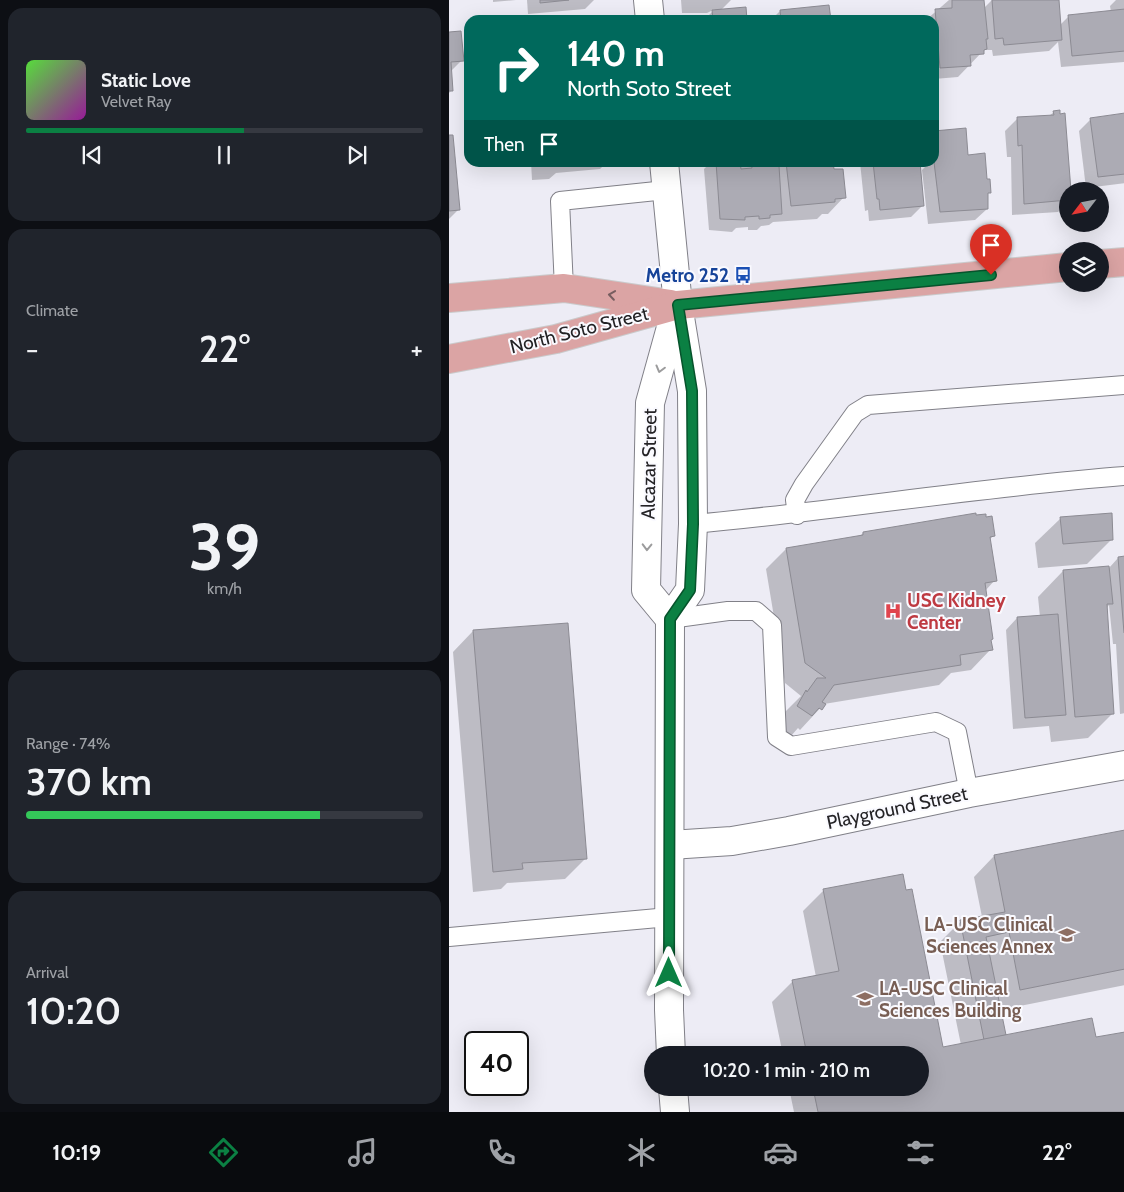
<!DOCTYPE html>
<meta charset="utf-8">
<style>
body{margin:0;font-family:Cabin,sans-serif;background:#20242c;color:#f1f3f6;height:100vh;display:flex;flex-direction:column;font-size:19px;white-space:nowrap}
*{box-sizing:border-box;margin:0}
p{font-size:16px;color:#9ea1a6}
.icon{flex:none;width:28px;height:28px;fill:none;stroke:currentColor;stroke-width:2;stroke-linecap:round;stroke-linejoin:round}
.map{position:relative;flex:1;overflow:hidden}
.side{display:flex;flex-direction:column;gap:8px;padding:8px;background:#0d0f14;width:449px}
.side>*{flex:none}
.guide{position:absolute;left:15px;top:15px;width:475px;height:152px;border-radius:15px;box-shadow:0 5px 20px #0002;background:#00695c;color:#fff;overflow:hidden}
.needle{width:32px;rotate:238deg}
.buttons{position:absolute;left:610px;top:182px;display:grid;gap:10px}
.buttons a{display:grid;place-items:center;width:50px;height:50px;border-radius:50%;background:#171b24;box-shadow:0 5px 20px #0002;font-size:25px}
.speed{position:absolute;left:15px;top:1031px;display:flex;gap:10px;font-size:25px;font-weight:700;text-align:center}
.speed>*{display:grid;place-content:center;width:65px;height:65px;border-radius:50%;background:#171b24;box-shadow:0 5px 20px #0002;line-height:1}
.speed .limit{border:2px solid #111;border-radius:8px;background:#fff;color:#111}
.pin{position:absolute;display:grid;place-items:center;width:42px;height:42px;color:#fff;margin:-51px -21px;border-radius:50% 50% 50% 0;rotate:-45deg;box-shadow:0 0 5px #0007}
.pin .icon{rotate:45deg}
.me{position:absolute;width:55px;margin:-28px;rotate:0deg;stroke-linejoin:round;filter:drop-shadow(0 0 4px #0008)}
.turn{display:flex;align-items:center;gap:18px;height:105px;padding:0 20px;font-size:22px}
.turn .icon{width:65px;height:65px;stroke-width:2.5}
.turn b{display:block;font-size:35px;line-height:42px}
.then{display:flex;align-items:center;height:48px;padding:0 20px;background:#0003;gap:10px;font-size:19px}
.big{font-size:38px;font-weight:600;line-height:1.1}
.side .widget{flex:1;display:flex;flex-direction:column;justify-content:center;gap:8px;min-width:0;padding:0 18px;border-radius:15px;background:#20242c}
.side .dial{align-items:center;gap:0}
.dial b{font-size:65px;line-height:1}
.song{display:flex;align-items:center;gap:15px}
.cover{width:60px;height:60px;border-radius:8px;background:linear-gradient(135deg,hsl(110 70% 55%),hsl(300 70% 35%))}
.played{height:5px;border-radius:2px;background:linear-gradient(90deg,#0b8043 55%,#363941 55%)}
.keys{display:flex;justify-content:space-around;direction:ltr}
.heat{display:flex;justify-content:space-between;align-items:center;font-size:28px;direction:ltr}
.charge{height:8px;border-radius:4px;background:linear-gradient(90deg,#34c759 74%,#363941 0)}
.trip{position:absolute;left:195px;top:1046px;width:285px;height:50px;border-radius:25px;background:#171b24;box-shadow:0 5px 20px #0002;font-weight:600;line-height:50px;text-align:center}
.tabs{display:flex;height:80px;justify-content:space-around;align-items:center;background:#090b0e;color:#9ea1a6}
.tabs .icon{width:35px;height:35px}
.tabs .on{color:#0b8043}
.tabs b{font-size:22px;color:#f1f3f6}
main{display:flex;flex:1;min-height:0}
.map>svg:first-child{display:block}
.shadow{fill:#0003}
.building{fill:#acabb4;stroke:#8c8b93}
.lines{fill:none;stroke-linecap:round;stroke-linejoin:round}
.service-casing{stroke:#818088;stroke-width:20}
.minor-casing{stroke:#818088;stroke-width:30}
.tertiary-casing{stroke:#818088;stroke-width:30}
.primary-casing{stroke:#cacacb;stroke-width:30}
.service{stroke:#fff;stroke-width:18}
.minor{stroke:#fff;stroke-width:28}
.tertiary{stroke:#fff;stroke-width:28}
.primary{stroke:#dba4a4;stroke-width:28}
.oneway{stroke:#765d5f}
.oneway2{stroke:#9c9c9d}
.route-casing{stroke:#07532c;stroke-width:12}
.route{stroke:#0b8043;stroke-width:9}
.labels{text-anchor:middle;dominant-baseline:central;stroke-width:4;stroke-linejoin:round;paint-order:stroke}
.transit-label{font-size:19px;font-weight:bold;fill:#164399;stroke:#fafaff;text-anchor:end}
.street-label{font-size:19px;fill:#242326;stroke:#fafaff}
.health-label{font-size:19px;font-weight:bold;fill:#be3a42;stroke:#fafaff;text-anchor:start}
.education-label{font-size:19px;font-weight:bold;fill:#785e54;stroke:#fafaff;text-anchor:end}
</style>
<main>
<section class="side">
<div class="widget">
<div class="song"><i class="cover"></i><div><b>Static Love</b><p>Velvet Ray</p></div></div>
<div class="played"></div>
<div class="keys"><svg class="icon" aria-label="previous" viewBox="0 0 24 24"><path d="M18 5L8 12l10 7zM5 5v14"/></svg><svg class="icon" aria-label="pause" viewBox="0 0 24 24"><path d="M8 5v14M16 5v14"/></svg><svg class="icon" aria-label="next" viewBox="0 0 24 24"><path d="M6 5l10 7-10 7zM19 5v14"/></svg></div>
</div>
<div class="widget"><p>Climate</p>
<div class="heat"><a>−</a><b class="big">22°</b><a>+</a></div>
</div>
<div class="widget dial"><b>39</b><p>km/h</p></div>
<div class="widget"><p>Range · 74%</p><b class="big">370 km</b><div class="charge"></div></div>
<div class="widget"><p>Arrival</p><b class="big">10:20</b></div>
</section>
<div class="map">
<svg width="676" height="1112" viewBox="0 0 676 1112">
<rect width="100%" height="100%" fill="#edecf5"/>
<g class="shadow">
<polygon points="44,0 67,0 44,2"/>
<polygon points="78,0 145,0 136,9 79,14"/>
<polygon points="232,0 282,0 271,11 297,20 255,20 266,9 258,13 233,13"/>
<polygon points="500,0 534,0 535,8 543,0 609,0 611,25 620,16 662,12 661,6 667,0 676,0 676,62 612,67 609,42 600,51 544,56 543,50 535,50 509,77 485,79 485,20 477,20"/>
<polygon points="331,11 381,20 322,20"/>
<polygon points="0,33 13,60 1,72 3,90 0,93"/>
<polygon points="605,112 615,115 620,191 619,202 609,212 563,215 562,157 558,157 556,131 568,119 600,116"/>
<polygon points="676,115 676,183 637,188 630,131 642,119"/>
<polygon points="486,132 518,156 540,192 538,195 538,209 526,220 479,224 473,170 476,167 475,162 485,162"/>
<polygon points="0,137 10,209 0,219"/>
<polygon points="82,162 158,162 151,169 107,173 100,179 83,180"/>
<polygon points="262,162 290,162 290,167 294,162 383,162 384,171 395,197 379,214 373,214 368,219 324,222 320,225 312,226 308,230 299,230 299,227 287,228 283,232 260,230 255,169"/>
<polygon points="411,162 469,162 474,205 462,217 420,221 419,210 416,211"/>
<polygon points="612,518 663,539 638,564 589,568 586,543"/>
<polygon points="414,533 545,535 540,540 546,580 536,591 542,649 522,670 502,673 490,685 375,704 351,730 349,728 342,736 329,727 336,712 352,696 336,683 317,569 337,549 410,537"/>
<polygon points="676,557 676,713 671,714 667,644 664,644 660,605 657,609 664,713 639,738 602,742 600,726 564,729 557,630 568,618 591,617 589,597 614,571 660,568 669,558"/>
<polygon points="24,631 137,858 116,879 58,883 52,889 24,892 4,652"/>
<polygon points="676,831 676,985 551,1010 556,1037 646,1038 676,1112 345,1112 340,1088 471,1088 471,1055 334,1055 323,1002 344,981 367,977 354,911 375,890 493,1049 512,1045 491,942 512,921 533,917 525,877 545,856"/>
</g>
<g class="building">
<polygon points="91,0 120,0 91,3"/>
<polygon points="503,0 535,0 539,39 537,39 538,49 535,50 535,54 521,55 522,66 491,68 486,9 503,8"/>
<polygon points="543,0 610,0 613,40 555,45 554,38 546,39"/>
<polygon points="380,5 382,20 332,20 331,10"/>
<polygon points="297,7 298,20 264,20 263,10"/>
<polygon points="676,9 676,51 623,56 619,15"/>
<polygon points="12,31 15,61 2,62 4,91 0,91 0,32"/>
<polygon points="611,110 611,114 616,113 622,191 619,191 619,200 575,204 573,145 569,146 568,117 605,115 604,111"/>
<polygon points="676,113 676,174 649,177 641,118"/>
<polygon points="517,128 519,155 536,153 538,179 541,179 542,193 539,193 539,209 491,212 485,162 485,157 487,157 485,131"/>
<polygon points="0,135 4,135 11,210 0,211"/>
<polygon points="267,162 291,162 292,169 303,168 302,162 327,162 327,166 330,166 333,214 321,215 321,218 310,219 310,216 296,217 296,220 271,219"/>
<polygon points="337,162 384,162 385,169 394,169 397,198 386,199 386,202 342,206"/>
<polygon points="424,162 471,162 475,206 431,210 430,199 428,199"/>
<polygon points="527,513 527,515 537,514 537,517 543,516 546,536 541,537 548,581 536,583 544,639 542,640 544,650 511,655 512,665 385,685 373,702 377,704 373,710 370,708 363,716 348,706 357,690 358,692 368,678 377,678 356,663 337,548 414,535 414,532"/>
<polygon points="663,513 664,540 614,544 611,517"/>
<polygon points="676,556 676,633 675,633 669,557"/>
<polygon points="660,566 664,604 658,604 665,714 626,717 614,570"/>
<polygon points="609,614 617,715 576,718 568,617"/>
<polygon points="119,623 138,859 73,863 74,869 44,872 24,630"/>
<polygon points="676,830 676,969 571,990 560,932 537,937 557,1035 535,1040 511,920 556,912 545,855"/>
<polygon points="454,874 457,890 463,889 494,1047 643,1018 647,1037 676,1032 676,1112 369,1112 364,1088 471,1088 471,1055 358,1055 343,980 390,971 374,889"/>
</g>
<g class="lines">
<g class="service-casing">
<g id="service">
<polyline points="115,288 111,201 217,190"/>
<polyline points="348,515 346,500 355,484 406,413 419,405 676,385"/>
<path d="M 244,524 C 388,511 531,487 676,476"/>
<polyline points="221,619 279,611 307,611 323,625 328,737 342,746 487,722 508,732 520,793"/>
<polyline points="0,937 220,917"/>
</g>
</g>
<g class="minor-casing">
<polyline id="minor" points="221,845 283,841 340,831 520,793 676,765"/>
</g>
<g class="tertiary-casing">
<g id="tertiary">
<polyline points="199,0 201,20"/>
<polyline points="215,162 229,305 243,391 244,524 241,590 221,619 220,1010 222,1055"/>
<polyline points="221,619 197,590 201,403 226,313"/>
<polyline points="224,1088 226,1112"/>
</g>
</g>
<g class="primary-casing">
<g id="primary">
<polyline points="651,264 676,262"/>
<polyline points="0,298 115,288 222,304"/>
<polyline points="0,359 107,339 229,305 619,267"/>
</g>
</g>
<use href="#service" class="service"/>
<use href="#minor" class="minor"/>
<use href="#tertiary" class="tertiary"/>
<use href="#primary" class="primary"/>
</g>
<defs><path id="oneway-chevron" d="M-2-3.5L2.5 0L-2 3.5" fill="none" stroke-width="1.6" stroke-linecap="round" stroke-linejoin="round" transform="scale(1.25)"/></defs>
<use class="oneway" href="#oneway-chevron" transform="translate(163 295) rotate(-172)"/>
<g class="oneway2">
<use href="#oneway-chevron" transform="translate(211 369) rotate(105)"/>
<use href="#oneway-chevron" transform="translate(198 547) rotate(91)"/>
</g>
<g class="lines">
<g class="route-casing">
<polyline id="route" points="220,973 221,619 241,590 244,524 243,391 229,305 542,275"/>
</g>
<use href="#route" class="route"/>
</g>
<defs>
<g id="bus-bare" transform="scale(1.35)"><path d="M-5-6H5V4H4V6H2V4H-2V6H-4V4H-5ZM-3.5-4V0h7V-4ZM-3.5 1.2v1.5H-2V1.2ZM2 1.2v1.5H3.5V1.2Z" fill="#1a4fb4" stroke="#fafaff" stroke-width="2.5" paint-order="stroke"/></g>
<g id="hospital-bare" transform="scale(1.35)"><path d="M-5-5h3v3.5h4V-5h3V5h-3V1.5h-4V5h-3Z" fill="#e0444e" stroke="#fafaff" stroke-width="2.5" paint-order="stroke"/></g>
<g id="university-bare" transform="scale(1.35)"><path d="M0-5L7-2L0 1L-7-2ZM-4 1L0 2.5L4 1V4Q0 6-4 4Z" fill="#8d6e63" stroke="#fafaff" stroke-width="2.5" paint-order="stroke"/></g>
</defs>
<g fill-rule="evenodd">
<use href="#bus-bare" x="294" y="275"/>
<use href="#hospital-bare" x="444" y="611"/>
<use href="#university-bare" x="618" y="935"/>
<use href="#university-bare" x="416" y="999"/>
</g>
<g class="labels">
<g class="transit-label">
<text x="280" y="275">Metro 252</text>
</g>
<g class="street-label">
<text transform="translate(130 330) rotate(-14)">North Soto Street</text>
<text transform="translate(200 464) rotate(-89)">Alcazar Street</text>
<text transform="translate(448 808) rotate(-12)">Playground Street</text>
</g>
<g class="health-label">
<text x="458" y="600">USC Kidney<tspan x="458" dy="22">Center</tspan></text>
</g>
<g class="education-label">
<text x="604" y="924">LA-USC Clinical<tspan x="604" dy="22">Sciences Annex</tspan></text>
<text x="430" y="988" text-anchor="start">LA-USC Clinical<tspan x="430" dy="22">Sciences Building</tspan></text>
</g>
</g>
</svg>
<div class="buttons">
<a><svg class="needle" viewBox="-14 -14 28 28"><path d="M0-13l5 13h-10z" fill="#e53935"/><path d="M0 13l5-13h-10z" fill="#9ea1a6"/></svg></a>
<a><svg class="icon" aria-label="layers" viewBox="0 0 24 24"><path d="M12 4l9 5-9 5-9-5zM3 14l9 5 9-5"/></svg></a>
</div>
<div class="speed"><div class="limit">40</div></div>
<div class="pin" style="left:542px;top:275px;background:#d93025"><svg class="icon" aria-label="arrive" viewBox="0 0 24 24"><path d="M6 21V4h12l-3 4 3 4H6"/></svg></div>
<svg class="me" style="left:220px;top:973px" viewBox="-20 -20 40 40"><path d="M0-17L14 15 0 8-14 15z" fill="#0b8043" stroke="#fff" stroke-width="4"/></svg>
<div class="trip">10:20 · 1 min · 210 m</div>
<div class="guide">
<div class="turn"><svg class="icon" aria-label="right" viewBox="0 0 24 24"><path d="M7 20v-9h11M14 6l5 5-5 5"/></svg><div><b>140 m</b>North Soto Street</div></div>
<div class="then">Then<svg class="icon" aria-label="arrive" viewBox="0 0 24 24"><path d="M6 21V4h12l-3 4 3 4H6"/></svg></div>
</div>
</div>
</main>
<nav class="tabs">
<b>10:19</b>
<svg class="icon on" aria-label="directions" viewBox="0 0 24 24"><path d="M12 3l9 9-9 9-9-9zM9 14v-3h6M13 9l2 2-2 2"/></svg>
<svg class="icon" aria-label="music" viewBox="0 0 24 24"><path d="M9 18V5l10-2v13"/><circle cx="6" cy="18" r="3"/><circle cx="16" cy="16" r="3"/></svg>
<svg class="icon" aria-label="phone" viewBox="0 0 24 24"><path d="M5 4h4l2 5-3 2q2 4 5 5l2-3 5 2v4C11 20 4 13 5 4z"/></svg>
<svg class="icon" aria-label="climate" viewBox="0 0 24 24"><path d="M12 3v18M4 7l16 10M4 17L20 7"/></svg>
<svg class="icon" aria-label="car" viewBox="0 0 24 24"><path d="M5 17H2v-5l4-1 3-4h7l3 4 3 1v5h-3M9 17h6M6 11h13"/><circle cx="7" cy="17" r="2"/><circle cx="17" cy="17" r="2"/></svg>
<svg class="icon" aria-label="filters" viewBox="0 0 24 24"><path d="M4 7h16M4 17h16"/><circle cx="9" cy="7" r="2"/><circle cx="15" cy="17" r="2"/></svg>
<b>22°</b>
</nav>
